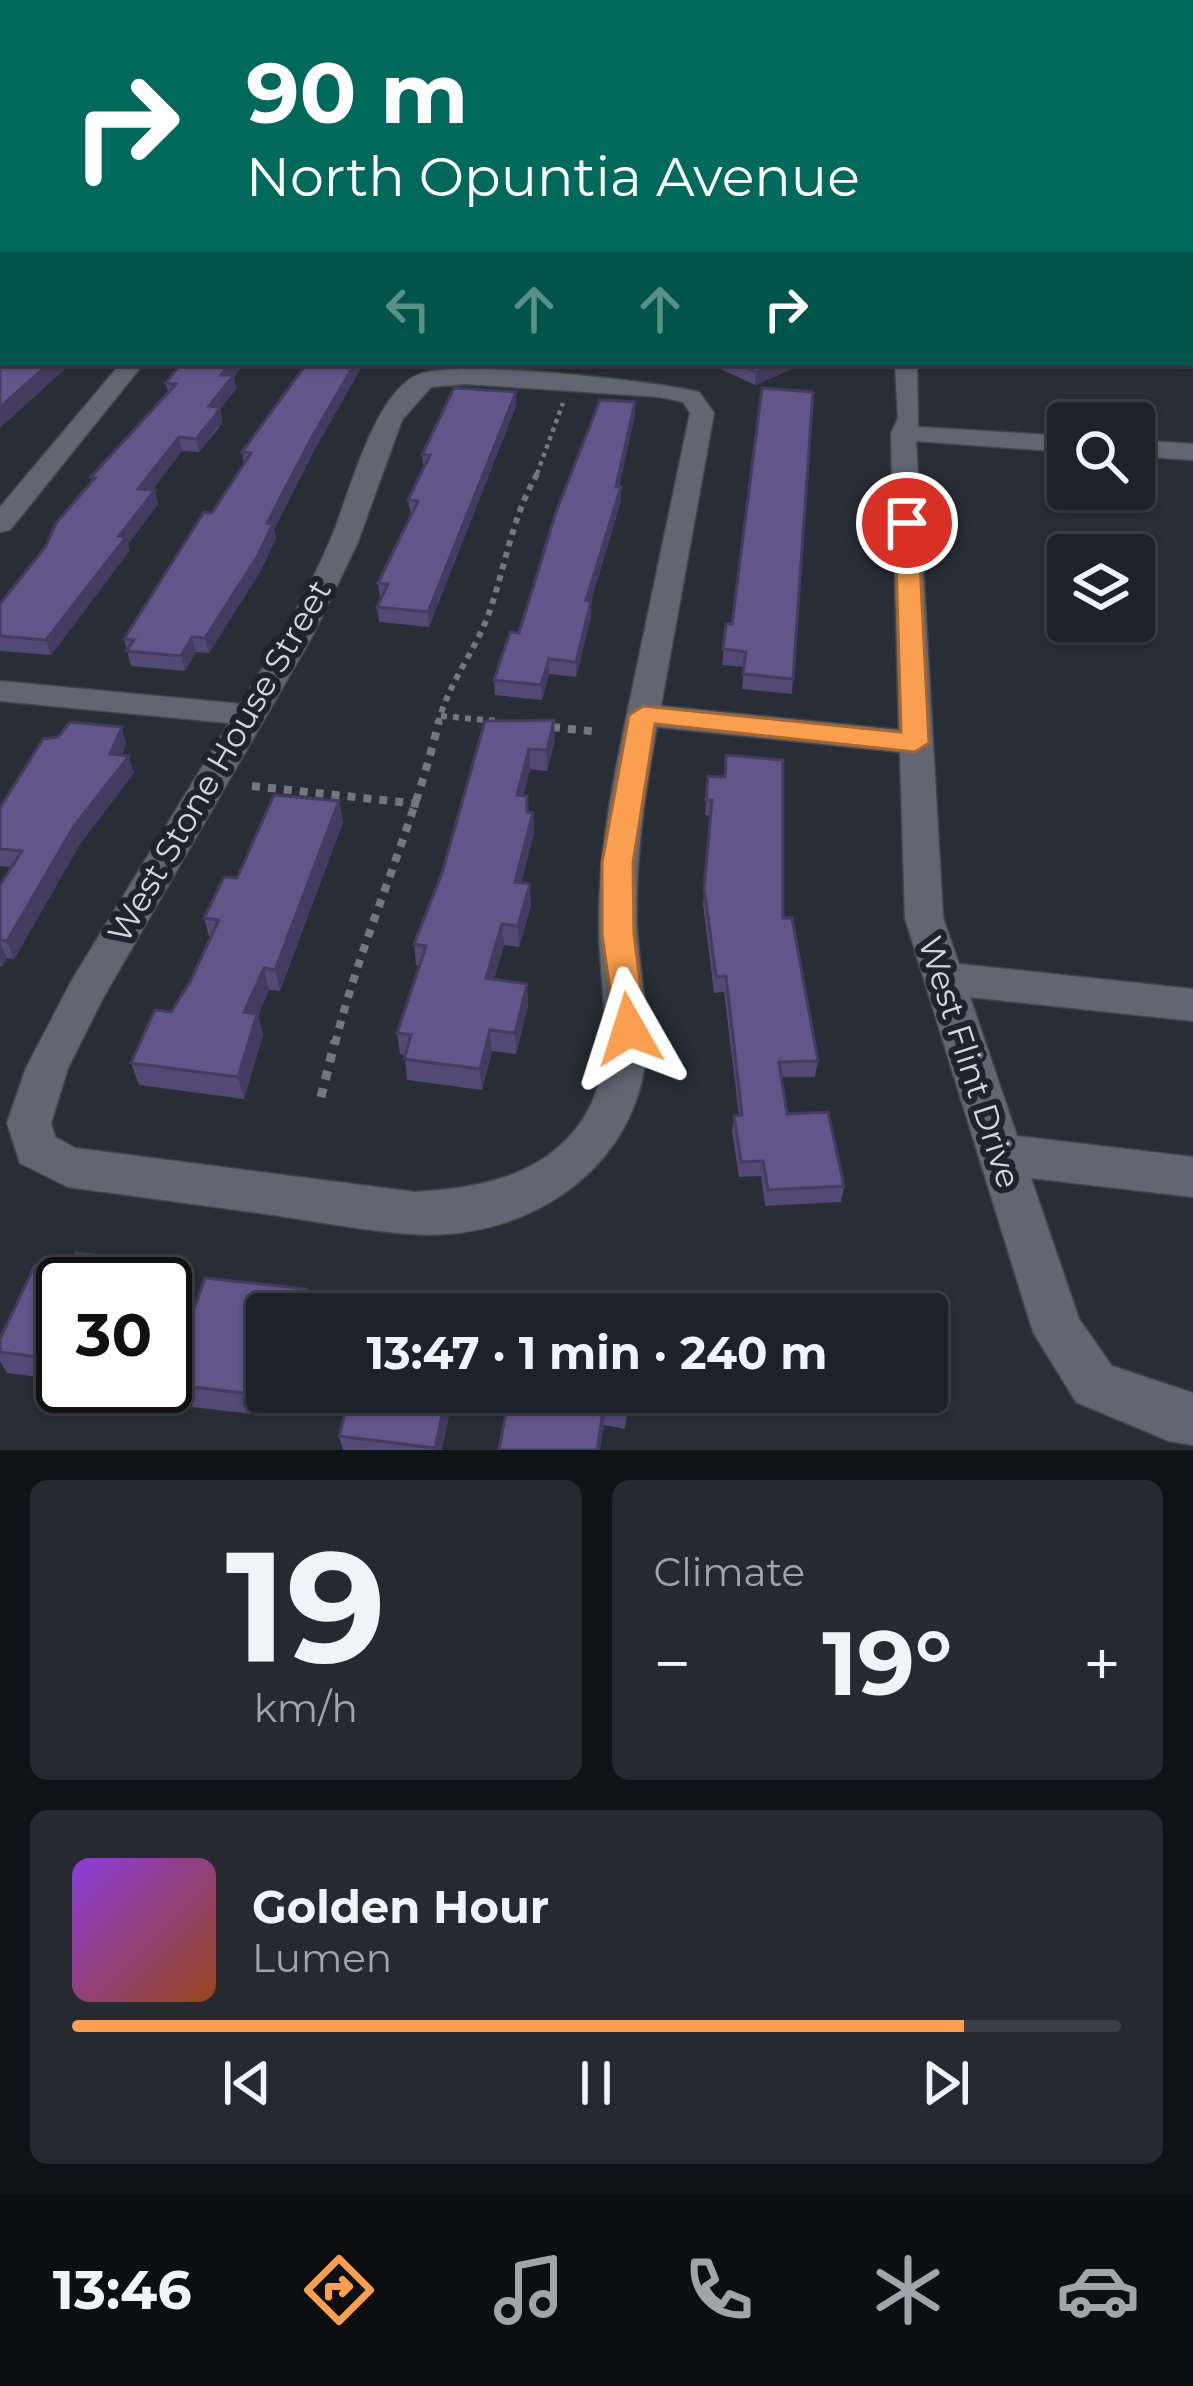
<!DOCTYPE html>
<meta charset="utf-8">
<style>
body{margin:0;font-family:Montserrat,sans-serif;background:#262a30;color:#f1f3f6;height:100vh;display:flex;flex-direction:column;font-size:45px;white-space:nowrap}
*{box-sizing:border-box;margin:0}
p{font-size:39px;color:#a1a4a8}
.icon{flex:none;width:66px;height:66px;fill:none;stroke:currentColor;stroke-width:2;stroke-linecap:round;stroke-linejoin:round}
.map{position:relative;height:1450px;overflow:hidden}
.sheet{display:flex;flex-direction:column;gap:30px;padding:30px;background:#101316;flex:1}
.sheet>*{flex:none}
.guide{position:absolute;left:0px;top:0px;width:1194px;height:366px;box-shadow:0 3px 9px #0004,0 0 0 3px #3c3f45;background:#00695c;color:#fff;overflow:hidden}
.fabs{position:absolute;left:1047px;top:402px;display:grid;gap:24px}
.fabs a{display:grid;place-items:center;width:108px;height:108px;border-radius:12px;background:#1e2228;box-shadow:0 3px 9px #0004,0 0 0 3px #3c3f45;font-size:60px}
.speed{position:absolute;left:36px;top:1257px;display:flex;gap:24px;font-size:60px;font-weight:700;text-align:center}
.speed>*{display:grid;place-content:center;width:156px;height:156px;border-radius:50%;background:#1e2228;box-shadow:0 3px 9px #0004,0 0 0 3px #3c3f45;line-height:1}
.speed .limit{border:6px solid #111;border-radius:18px;background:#fff;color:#111}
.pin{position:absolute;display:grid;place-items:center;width:102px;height:102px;color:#fff;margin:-51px;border:6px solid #fff;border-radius:50%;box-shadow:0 3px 12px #0007}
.me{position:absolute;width:132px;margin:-66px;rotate:354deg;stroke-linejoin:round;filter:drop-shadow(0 0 9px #0008)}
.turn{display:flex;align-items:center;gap:42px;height:252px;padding:0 48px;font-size:54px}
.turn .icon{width:156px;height:156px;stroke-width:2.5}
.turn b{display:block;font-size:84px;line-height:102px}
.lanes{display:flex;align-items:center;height:114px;padding:0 48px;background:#0003;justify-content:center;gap:60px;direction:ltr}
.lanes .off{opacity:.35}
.big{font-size:90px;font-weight:700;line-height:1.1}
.sheet .widget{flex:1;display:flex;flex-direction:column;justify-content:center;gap:18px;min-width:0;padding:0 42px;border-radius:18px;background:#262a30}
.sheet .dial{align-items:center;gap:0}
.dial b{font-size:156px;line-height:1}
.song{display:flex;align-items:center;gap:36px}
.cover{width:144px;height:144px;border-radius:18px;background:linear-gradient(135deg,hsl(270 70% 55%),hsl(20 70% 35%))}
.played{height:12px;border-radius:6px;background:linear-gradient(90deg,#fa9f4f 85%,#3c3f45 85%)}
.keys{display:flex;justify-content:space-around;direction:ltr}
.heat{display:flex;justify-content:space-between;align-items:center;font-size:66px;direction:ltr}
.sheet .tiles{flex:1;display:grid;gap:30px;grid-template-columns:1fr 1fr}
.widget:last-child{grid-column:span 2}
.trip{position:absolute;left:246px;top:1293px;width:702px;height:120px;border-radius:12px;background:#1e2228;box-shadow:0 3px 9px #0004,0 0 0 3px #3c3f45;font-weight:700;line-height:120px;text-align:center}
.dock{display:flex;height:192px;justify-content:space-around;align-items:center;background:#0c0e10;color:#a1a4a8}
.dock .icon{width:84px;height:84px}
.dock .active{color:#fa9f4f}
.dock b{font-size:54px;color:#f1f3f6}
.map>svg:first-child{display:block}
.built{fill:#2c3443}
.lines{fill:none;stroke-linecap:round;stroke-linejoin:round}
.minor-casing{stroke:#43484f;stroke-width:3}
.path-far3{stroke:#737880;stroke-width:4.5;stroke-dasharray:4.5 4.5;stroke-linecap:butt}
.path-far2{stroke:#737880;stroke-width:6;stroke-dasharray:6 6;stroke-linecap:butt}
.path-far1{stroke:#737880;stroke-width:8;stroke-dasharray:8 8;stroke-linecap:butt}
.path{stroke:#737880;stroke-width:9;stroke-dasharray:9 9;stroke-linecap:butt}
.minor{fill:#616772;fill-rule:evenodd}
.wall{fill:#534976}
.shaded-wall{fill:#443c60}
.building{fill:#615589;stroke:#443c60;stroke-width:3}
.route{fill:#fa9f4f;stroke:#a26733;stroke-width:3}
.labels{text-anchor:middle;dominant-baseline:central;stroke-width:12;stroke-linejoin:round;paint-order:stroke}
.street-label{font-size:33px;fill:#d4d8de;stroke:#1e232c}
</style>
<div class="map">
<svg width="1193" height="1450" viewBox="0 0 1193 1450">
<rect width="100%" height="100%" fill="#282d36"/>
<polygon class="built" points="0,0 385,0 468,3 3,3 3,252"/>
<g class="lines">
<g class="minor-casing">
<g id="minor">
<polygon points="780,0 792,0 794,3 782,3"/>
<rect x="1191" y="66" width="2" height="8"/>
<rect x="0" y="137" width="3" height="10"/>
<polygon points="1191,139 1193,140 1193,152 1191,151"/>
<polygon points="3,170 3,182 0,182 0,171"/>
<polygon points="0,258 3,259 3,271 0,270"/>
<rect x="1191" y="271" width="2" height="12"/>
<rect x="1191" y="329" width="2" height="14"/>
<polygon points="121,363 144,363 10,530 0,532 0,507"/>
<path d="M 895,363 L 917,363 L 918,427 L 1068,436 L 1068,452 L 916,441 L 943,918 L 959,964 L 1193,989 L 1193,1021 L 970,997 L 1017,1136 L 1193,1157 L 1193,1197 L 1031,1178 L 1079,1319 L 1112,1366 L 1193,1393 L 1193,1445 L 1169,1441 L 1076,1402 L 1033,1332 L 905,918 L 900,752 L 657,727 C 645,793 635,859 637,926 C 639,972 651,1018 645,1063 C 630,1175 521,1242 412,1234 C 364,1231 315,1221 267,1214 C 201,1205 134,1196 68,1187 L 20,1163 L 7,1123 L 26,1068 L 72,980 L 229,723 L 0,701 L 0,681 L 241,704 C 273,652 305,599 329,543 C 349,499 371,397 417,375 C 453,358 655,381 699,392 L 714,413 L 661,706 L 899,730 L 891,433 L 898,418 ZM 466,384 L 660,397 L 683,402 L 690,413 C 672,499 654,585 636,671 C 618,757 597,844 599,932 C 600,993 619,1064 583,1119 C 544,1177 480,1188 415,1192 L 75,1148 L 55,1137 L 51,1123 L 68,1068 L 103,998 L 313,635 L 357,544 L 402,420 L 431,387 Z"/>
<polygon points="1134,440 1193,444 1193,460 1134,456"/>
</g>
</g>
<g class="path-far3">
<polyline points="0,320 3,315"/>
<polyline points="537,474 563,403"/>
</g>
<g class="path-far2">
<polyline points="441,716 497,721"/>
<path d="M 438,724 C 448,683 475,652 489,613 C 506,565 512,515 539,471"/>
</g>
<g class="path-far1">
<polyline points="552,727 599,732"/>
<polyline points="252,786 419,804"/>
<path d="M 335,1044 C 363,933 412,833 439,721"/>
</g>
<polyline class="path" points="321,1097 335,1041"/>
<use href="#minor" class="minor"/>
</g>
<g class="wall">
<polygon points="715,363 792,363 792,369 755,385 714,366"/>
<polygon points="234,376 236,389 220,409 222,421 218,429 199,452 182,451 152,490 158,504 128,544 129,551 51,655 0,651 0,604 46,546 92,481 91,477 168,393 166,383"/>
<polygon points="516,406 429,627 379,622 377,607 381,598 380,598 378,583 411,515 408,500 424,469 422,455"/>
<polygon points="635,415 619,487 621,487 621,501 591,601 591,616 576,677 549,674 542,700 495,695 494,680"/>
<polygon points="314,451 274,529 276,538 260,572 209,653 196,652 185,671 131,666 124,639 244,464 242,452"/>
<polygon points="726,624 793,679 792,694 742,689 744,667 722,665"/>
<polygon points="485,721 555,740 547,771 530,769 523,796 527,812 533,813 534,834 521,883 531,905 519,947 504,945 494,979 527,984 528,1005 516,1054 492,1051 482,1090 407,1080 405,1055 400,1054 397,1033 419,966 416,965 414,944 442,873"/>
<polygon points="126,744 122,755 134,773 80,844 14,959 7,958 2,966 0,966 0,885 11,867 0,866 0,808"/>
<polygon points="708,776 783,918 818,1061 815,1077 782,1077 787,1114 844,1186 841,1202 765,1206 761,1176 739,1177 732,1131 734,1116 739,1115 724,992 714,993 703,904 710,816 705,815"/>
<polygon points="339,801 343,822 280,991 269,990 258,1016 263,1035 244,1099 139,1085 131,1063 171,1012 190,982 210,940 204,918 237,878"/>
<polygon points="151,1262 160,1284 63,1284 63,1380 7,1373 0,1361 0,1339 69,1269"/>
<polygon points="205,1278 306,1289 311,1314 267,1314 267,1392 260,1415 176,1405 167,1384"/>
<polygon points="510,1392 630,1392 625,1429 604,1425"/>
<polygon points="339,1436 442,1450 343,1450"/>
</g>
<g class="shaded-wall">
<polygon points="50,363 72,363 0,428 0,407"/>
<polygon points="231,363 245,363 234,376 236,389 220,409 222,421 199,452 196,439 221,375"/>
<polygon points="355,363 364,363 314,451 274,529 276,538 260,572 209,653 205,638 312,437"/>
<polygon points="777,363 792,363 792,369 755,385 756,372"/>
<polygon points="516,392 516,406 429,627 428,612"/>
<polygon points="635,402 635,415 616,501 616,487"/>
<polygon points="179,437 182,451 142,503 138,489"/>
<polygon points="621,487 621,501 591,601 591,616 576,677 576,662 586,600"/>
<polygon points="155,490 158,504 128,544 129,551 51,655 46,640 119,536"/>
<polygon points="192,637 196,652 185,671 181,656"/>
<polygon points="549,659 549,674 542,700 541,685"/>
<polygon points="554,720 555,740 547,771 547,750"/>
<polygon points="122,727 126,744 115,771 110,754"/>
<polygon points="529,749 530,769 518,816 517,795"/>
<polygon points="129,756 134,773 80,844 14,959 7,941 74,826"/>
<polygon points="339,801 343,822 280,991 275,970"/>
<polygon points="533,813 534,834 516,903 515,882"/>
<polygon points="530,884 531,905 519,947 518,926"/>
<polygon points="502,924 504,945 488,999 486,978"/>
<polygon points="0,941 7,958 2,966 0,961"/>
<polygon points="264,968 269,990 258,1016 263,1035 244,1099 238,1077 244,1012"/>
<polygon points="527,984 528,1005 516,1054 515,1033"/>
<polygon points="490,1030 492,1051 482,1090 480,1069"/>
<polygon points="151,1262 160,1284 143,1284"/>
<polygon points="306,1289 311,1314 299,1314"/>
<polygon points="267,1349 267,1392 260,1415 253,1394"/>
<polygon points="447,1392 454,1392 442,1450 436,1450"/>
<polygon points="604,1404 604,1425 600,1450 597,1450"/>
</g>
<g class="building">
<polygon points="815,0 958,0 959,3 817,3"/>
<polygon points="1026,0 1085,0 1087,3 1027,2"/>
<polygon points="1139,0 1181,0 1183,3 1141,3"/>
<polygon points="1191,14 1193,17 1193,38 1191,38"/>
<polygon points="3,59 3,118 0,118 0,60"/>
<polygon points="3,350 3,363 50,363 0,407 0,353"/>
<polygon points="181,363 231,363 221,375 234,375 209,406 220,407 215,416 196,439 179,437 138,489 155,490 119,536 126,537 46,640 0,636 0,604 46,546 56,523 95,478 91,477 176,384 166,383"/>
<polygon points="307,363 355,363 312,437 267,523 273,524 257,557 205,638 192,637 181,656 126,651 134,640 124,639 204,512 212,513 251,453 242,452"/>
<polygon points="736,363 777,363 756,372"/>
<polygon points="454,388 516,392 428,612 377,607 388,584 378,583 418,501 408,500 430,455 422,455"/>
<polygon points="762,388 813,392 793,679 743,674 746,652 723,649 726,624 732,624"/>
<polygon points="600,400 635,402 616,487 621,487 586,600 591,601 576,662 549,659 541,685 494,680 510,632 519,633 556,512"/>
<polygon points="554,720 547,750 529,749 517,795 527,796 527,812 533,813 515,882 530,884 518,926 502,924 486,978 527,984 515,1033 490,1030 480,1069 404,1059 411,1035 397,1033 426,946 414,944 442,873 485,721"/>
<polygon points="70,722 122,727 110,754 129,756 74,826 7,941 0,940 0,885 22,851 0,849 0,808 43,739 58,737"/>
<polygon points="726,755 783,760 783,918 792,918 818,1061 779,1062 787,1114 828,1112 844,1186 768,1190 763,1161 741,1162 734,1116 742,1115 726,976 716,977 704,888 712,800 706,800 708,776 725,777"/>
<polygon points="274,795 339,801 275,970 264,968 244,1012 257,1014 238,1077 131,1063 155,1010 171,1012 190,982 219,920 204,918 224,877 237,878"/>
<polygon points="76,1253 151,1262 143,1284 63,1284 63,1360 0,1352 0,1339 35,1265 69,1269"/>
<polygon points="205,1278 306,1289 299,1314 267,1314 267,1349 253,1394 167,1384"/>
<polygon points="358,1292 464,1305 463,1314 352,1314"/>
<polygon points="351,1392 447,1392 435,1448 339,1436"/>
<polygon points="510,1392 628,1392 626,1408 604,1404 597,1450 499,1450"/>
</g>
<polygon class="route" points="907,516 918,523 929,743 915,752 655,724 633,863 634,934 646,1029 641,1039 617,1039 602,934 602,863 629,715 643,706 901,732 895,523"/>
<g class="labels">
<g class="street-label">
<text transform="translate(219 761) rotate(-60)">West Stone House Street</text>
<text transform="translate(970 1062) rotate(72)">West Flint Drive</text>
</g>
</g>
</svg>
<div class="fabs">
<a><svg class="icon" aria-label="search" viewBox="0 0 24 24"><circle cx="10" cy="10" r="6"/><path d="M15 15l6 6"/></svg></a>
<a><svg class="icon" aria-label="layers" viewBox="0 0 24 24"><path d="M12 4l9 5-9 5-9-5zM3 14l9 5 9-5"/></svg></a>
</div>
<div class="speed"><div class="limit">30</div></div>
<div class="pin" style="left:907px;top:523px;background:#d93025"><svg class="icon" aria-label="arrive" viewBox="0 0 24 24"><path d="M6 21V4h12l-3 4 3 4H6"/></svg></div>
<svg class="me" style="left:629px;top:1029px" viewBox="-20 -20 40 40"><path d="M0-17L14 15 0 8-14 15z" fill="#fa9f4f" stroke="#fff" stroke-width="4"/></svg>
<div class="trip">13:47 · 1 min · 240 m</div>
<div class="guide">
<div class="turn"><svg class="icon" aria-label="right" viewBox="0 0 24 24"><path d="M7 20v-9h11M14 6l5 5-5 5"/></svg><div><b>90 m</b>North Opuntia Avenue</div></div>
<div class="lanes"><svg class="icon off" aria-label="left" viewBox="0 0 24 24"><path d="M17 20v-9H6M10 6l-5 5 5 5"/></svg><svg class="icon off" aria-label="ahead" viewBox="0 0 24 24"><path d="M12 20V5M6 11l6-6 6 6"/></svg><svg class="icon off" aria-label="ahead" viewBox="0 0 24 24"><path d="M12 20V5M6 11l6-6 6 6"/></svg><svg class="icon" aria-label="right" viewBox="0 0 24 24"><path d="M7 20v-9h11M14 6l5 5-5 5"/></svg></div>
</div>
</div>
<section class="sheet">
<div class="tiles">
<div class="widget dial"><b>19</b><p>km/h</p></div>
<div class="widget"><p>Climate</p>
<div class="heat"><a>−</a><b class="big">19°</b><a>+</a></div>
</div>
<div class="widget">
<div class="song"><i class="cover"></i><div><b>Golden Hour</b><p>Lumen</p></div></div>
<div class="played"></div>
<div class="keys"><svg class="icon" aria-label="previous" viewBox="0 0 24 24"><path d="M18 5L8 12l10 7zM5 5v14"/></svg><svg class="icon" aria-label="pause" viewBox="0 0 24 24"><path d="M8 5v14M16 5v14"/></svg><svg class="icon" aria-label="next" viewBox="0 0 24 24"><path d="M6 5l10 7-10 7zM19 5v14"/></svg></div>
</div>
</div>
</section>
<nav class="dock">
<b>13:46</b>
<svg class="icon active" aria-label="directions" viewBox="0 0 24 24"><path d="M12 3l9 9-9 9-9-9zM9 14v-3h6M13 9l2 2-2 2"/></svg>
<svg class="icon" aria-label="music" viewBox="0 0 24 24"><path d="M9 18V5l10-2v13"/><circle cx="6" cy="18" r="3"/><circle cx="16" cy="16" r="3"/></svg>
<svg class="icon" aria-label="phone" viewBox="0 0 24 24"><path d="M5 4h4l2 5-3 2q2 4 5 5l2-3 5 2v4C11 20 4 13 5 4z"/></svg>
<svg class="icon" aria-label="climate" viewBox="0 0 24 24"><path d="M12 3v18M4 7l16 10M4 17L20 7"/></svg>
<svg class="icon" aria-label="car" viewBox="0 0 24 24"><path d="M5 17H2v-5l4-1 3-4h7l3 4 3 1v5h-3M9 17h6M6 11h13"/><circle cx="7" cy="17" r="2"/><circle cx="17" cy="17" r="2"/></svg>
</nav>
